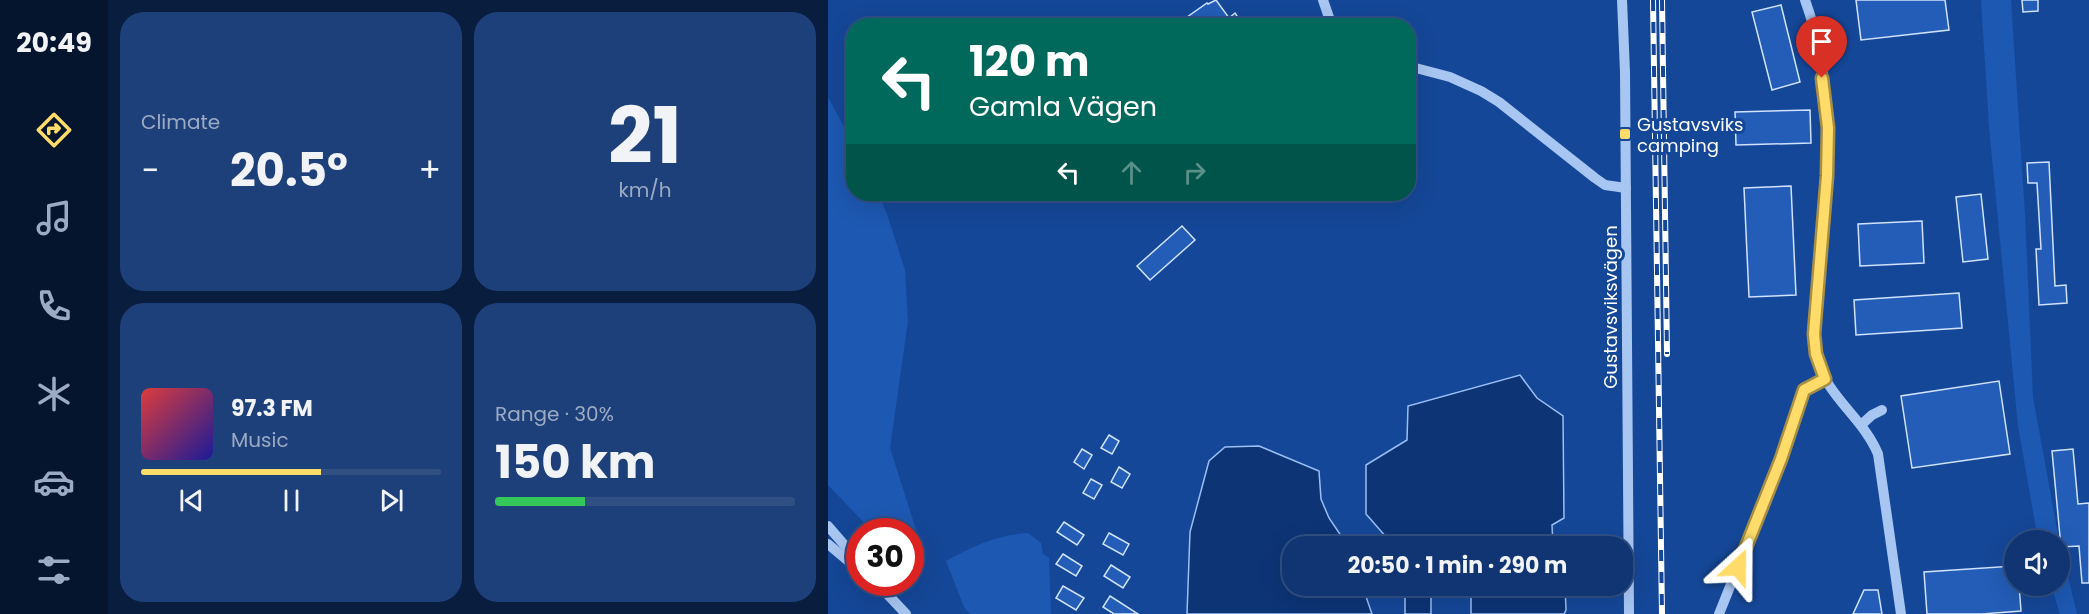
<!DOCTYPE html>
<meta charset="utf-8">
<style>
body{margin:0;font-family:Poppins,sans-serif;background:#1e407a;color:#f1f3f6;height:100vh;display:flex;flex-direction:column;font-size:22px;white-space:nowrap}
*{box-sizing:border-box;margin:0}
p{font-size:20px;color:#9cabc4}
.icon{flex:none;width:33px;height:33px;fill:none;stroke:currentColor;stroke-width:2;stroke-linecap:round;stroke-linejoin:round}
.map{position:relative;flex:1;overflow:hidden}
.details{display:flex;flex-direction:column;gap:12px;padding:12px;background:#091d3f;width:720px}
.details>*{flex:none}
.top-card{position:absolute;left:18px;top:18px;width:570px;height:183px;border-radius:24px;box-shadow:0 6px 24px #0002,0 0 0 2px #305084;background:#00695c;color:#fff;overflow:hidden}
.buttons{position:absolute;left:1176px;top:530px;display:grid;gap:12px}
.buttons a{display:grid;place-items:center;width:66px;height:66px;border-radius:50%;background:#103572;box-shadow:0 6px 24px #0002,0 0 0 2px #305084;font-size:30px}
.speed{position:absolute;left:18px;top:518px;display:flex;gap:12px;font-size:30px;font-weight:700;text-align:center}
.speed>*{display:grid;place-content:center;width:78px;height:78px;border-radius:50%;background:#103572;box-shadow:0 6px 24px #0002,0 0 0 2px #305084;line-height:1}
.speed .limit{border:9px solid #d22;background:#fff;color:#111}
.pin{position:absolute;display:grid;place-items:center;width:51px;height:51px;color:#fff;margin:-62px -26px;border-radius:50% 50% 50% 0;rotate:-45deg;box-shadow:0 0 6px #0007}
.pin .icon{rotate:45deg}
.me{position:absolute;width:66px;margin:-33px;rotate:24deg;stroke-linejoin:round;filter:drop-shadow(0 0 4px #0008)}
.turn{display:flex;align-items:center;gap:21px;height:126px;padding:0 24px;font-size:27px}
.turn .icon{width:78px;height:78px;stroke-width:2.5}
.turn b{display:block;font-size:42px;line-height:51px}
.lanes{display:flex;align-items:center;height:57px;padding:0 24px;background:#0003;justify-content:center;gap:30px;direction:ltr}
.lanes .off{opacity:.35}
.big{font-size:45px;font-weight:700;line-height:1.1}
.details .widget{flex:1;display:flex;flex-direction:column;justify-content:center;gap:9px;min-width:0;padding:0 21px;border-radius:24px;background:#1e407a}
.details .dial{align-items:center;gap:0}
.dial b{font-size:78px;line-height:1}
.song{display:flex;align-items:center;gap:18px}
.cover{width:72px;height:72px;border-radius:9px;background:linear-gradient(135deg,hsl(0 70% 55%),hsl(240 70% 35%))}
.played{height:6px;border-radius:3px;background:linear-gradient(90deg,#ffdc69 60%,#305084 60%)}
.keys{display:flex;justify-content:space-around;direction:ltr}
.heat{display:flex;justify-content:space-between;align-items:center;font-size:33px;direction:ltr}
.charge{height:9px;border-radius:4px;background:linear-gradient(90deg,#34c759 30%,#305084 0)}
.details .tiles{flex:1;display:grid;gap:12px;grid-template-columns:repeat(2,1fr)}
.trip{position:absolute;left:454px;top:536px;width:351px;height:60px;border-radius:24px;background:#103572;box-shadow:0 6px 24px #0002,0 0 0 2px #305084;font-weight:700;line-height:60px;text-align:center}
main{display:flex;flex:1;min-height:0}
.tab-bar{display:flex;flex-direction:column;width:108px;justify-content:space-around;align-items:center;background:#06152e;color:#9cabc4}
.tab-bar .icon{width:42px;height:42px}
.tab-bar .current{color:#ffdc69}
.tab-bar b{font-size:27px;color:#f1f3f6}
.map>svg:first-child{display:block}
.green{fill:#1d58b2}
.water{fill:#0d3475;stroke:#9abff5;stroke-width:1.5}
.building{fill:#235db7;stroke:#d0e2fd;stroke-width:1.5}
.lines{fill:none;stroke-linecap:round;stroke-linejoin:round}
.minor{stroke:#a8c6f2;stroke-width:10}
.rail-casing{stroke:#fff;stroke-width:6}
.rail{stroke:#154798;stroke-width:4;stroke-dasharray:11;stroke-linecap:butt}
.route-casing{stroke:#a68f44;stroke-width:15}
.route{stroke:#ffdc69;stroke-width:10}
.poi-dot{fill:#ffdc69;stroke:#154798;stroke-width:2}
.labels{text-anchor:middle;dominant-baseline:central;stroke-width:6;stroke-linejoin:round;paint-order:stroke}
.poi-label{font-size:18px;fill:#fff;stroke:#154798;text-anchor:start}
.street-label{font-size:18px;fill:#fff;stroke:#154798}
</style>
<main>
<nav class="tab-bar">
<b>20:49</b>
<svg class="icon current" aria-label="directions" viewBox="0 0 24 24"><path d="M12 3l9 9-9 9-9-9zM9 14v-3h6M13 9l2 2-2 2"/></svg>
<svg class="icon" aria-label="music" viewBox="0 0 24 24"><path d="M9 18V5l10-2v13"/><circle cx="6" cy="18" r="3"/><circle cx="16" cy="16" r="3"/></svg>
<svg class="icon" aria-label="phone" viewBox="0 0 24 24"><path d="M5 4h4l2 5-3 2q2 4 5 5l2-3 5 2v4C11 20 4 13 5 4z"/></svg>
<svg class="icon" aria-label="climate" viewBox="0 0 24 24"><path d="M12 3v18M4 7l16 10M4 17L20 7"/></svg>
<svg class="icon" aria-label="car" viewBox="0 0 24 24"><path d="M5 17H2v-5l4-1 3-4h7l3 4 3 1v5h-3M9 17h6M6 11h13"/><circle cx="7" cy="17" r="2"/><circle cx="17" cy="17" r="2"/></svg>
<svg class="icon" aria-label="filters" viewBox="0 0 24 24"><path d="M4 7h16M4 17h16"/><circle cx="9" cy="7" r="2"/><circle cx="15" cy="17" r="2"/></svg>
</nav>
<section class="details">
<div class="tiles">
<div class="widget"><p>Climate</p>
<div class="heat"><a>−</a><b class="big">20.5°</b><a>+</a></div>
</div>
<div class="widget dial"><b>21</b><p>km/h</p></div>
<div class="widget">
<div class="song"><i class="cover"></i><div><b>97.3 FM</b><p>Music</p></div></div>
<div class="played"></div>
<div class="keys"><svg class="icon" aria-label="previous" viewBox="0 0 24 24"><path d="M18 5L8 12l10 7zM5 5v14"/></svg><svg class="icon" aria-label="pause" viewBox="0 0 24 24"><path d="M8 5v14M16 5v14"/></svg><svg class="icon" aria-label="next" viewBox="0 0 24 24"><path d="M6 5l10 7-10 7zM19 5v14"/></svg></div>
</div>
<div class="widget"><p>Range · 30%</p><b class="big">150 km</b><div class="charge"></div></div>
</div>
</section>
<div class="map">
<svg width="1261" height="614" viewBox="0 0 1261 614">
<rect width="100%" height="100%" fill="#154798"/>
<g class="green">
<polygon points="1153,0 1183,0 1197,214 1205,397 1231,540 1210,540 1190,426 1161,127"/>
<polygon points="0,97 25,144 26,194 50,194 59,214 77,270 80,321 62,448 92,542 86,556 83,554 82,531 44,531 0,485"/>
<path d="M 200,533 L 213,543 L 215,554 L 221,558 L 223,614 L 142,614 L 136,607 L 118,561 C 145,546 169,535 200,533 Z"/>
<polygon points="1232,541 1233,547 1249,614 1232,614 1223,585 1232,585"/>
</g>
<g class="water">
<polygon points="692,375 709,398 735,416 736,518 724,525 725,546 566,546 538,514 538,465 579,440 580,406"/>
<polygon points="431,446 491,471 493,499 501,518 520,546 465,546 465,585 534,585 544,614 359,614 362,532 381,461 397,447"/>
<rect x="577" y="585" width="26" height="29"/>
<polygon points="643,585 737,585 738,610 736,614 643,614"/>
</g>
<g class="building">
<polygon points="388,0 401,18 407,13 416,26 359,26 355,20 379,3 380,4"/>
<polygon points="1028,0 1117,0 1121,30 1033,40"/>
<polygon points="1194,0 1210,0 1210,11 1195,12"/>
<polygon points="953,5 972,82 944,90 924,12"/>
<polygon points="982,110 983,143 908,145 907,112"/>
<polygon points="1221,162 1227,286 1238,285 1239,303 1211,305 1208,249 1213,249 1209,183 1200,183 1199,163"/>
<polygon points="963,186 968,295 921,297 916,188"/>
<polygon points="1153,194 1160,259 1135,262 1128,197"/>
<polygon points="1094,221 1096,263 1032,266 1030,224"/>
<polygon points="354,226 367,240 322,280 309,266"/>
<polygon points="1131,293 1134,328 1028,335 1026,300"/>
<polygon points="1171,381 1182,454 1084,468 1073,396"/>
<polygon points="281,435 291,441 284,454 273,448"/>
<polygon points="254,449 264,455 256,469 246,462"/>
<polygon points="1245,449 1250,504 1261,503 1261,583 1254,583 1251,546 1233,547 1224,451"/>
<polygon points="291,467 302,474 294,488 283,482"/>
<polygon points="263,479 274,485 266,499 255,493"/>
<polygon points="236,522 256,535 249,545 229,532"/>
<polygon points="281,533 301,544 295,555 275,544"/>
<polygon points="235,554 254,566 248,576 228,564"/>
<polygon points="283,565 302,577 295,588 276,576"/>
<polygon points="1186,566 1186,585 1191,585 1193,611 1154,614 1099,614 1096,572"/>
<polygon points="235,586 256,598 248,610 228,598"/>
<polygon points="1036,590 1050,590 1054,614 1025,614"/>
<polygon points="282,596 310,614 286,614 275,607"/>
</g>
<g class="lines">
<g class="minor">
<polyline points="495,0 504,26"/>
<polyline points="794,0 797,72 801,614"/>
<path d="M 977,0 C 1006,79 1001,167 994,249 C 991,283 982,320 988,354 C 996,395 1035,417 1050,454 L 1073,614"/>
<polyline points="580,66 622,77 653,91 671,102 767,178 777,185 798,188"/>
<polyline points="1033,425 1044,415 1054,410"/>
<polyline points="0,526 32,563"/>
<polyline points="0,544 32,571"/>
<polyline points="48,582 78,614"/>
<polyline points="891,614 953,459 976,390 997,379"/>
</g>
<g class="rail-casing">
<g id="rail">
<polyline points="825,0 834,614"/>
<polyline points="834,0 839,354"/>
</g>
</g>
<use href="#rail" class="rail"/>
</g>
<g class="lines">
<g class="route-casing">
<polyline id="route" points="910,567 953,459 976,390 997,379 988,354 986,334 999,176 1000,128 994,78"/>
</g>
<use href="#route" class="route"/>
</g>
<rect class="poi-dot" x="791" y="128" width="12" height="12" rx="3"/>
<g class="labels">
<g class="poi-label">
<text x="809" y="124">Gustavsviks<tspan x="809" dy="21">camping</tspan></text>
</g>
<g class="street-label">
<text transform="translate(782 307) rotate(-90)">Gustavsviksvägen</text>
</g>
</g>
</svg>
<div class="buttons">
<a><svg class="icon" aria-label="sound" viewBox="0 0 24 24"><path d="M4 9h4l5-4v14l-5-4H4zM17 9q2 3 0 6"/></svg></a>
</div>
<div class="speed"><div class="limit">30</div></div>
<div class="pin" style="left:994px;top:78px;background:#d93025"><svg class="icon" aria-label="arrive" viewBox="0 0 24 24"><path d="M6 21V4h12l-3 4 3 4H6"/></svg></div>
<svg class="me" style="left:910px;top:567px" viewBox="-20 -20 40 40"><path d="M0-17L14 15 0 8-14 15z" fill="#ffdc69" stroke="#fff" stroke-width="4"/></svg>
<div class="trip">20:50 · 1 min · 290 m</div>
<div class="top-card">
<div class="turn"><svg class="icon" aria-label="left" viewBox="0 0 24 24"><path d="M17 20v-9H6M10 6l-5 5 5 5"/></svg><div><b>120 m</b>Gamla Vägen</div></div>
<div class="lanes"><svg class="icon" aria-label="left" viewBox="0 0 24 24"><path d="M17 20v-9H6M10 6l-5 5 5 5"/></svg><svg class="icon off" aria-label="ahead" viewBox="0 0 24 24"><path d="M12 20V5M6 11l6-6 6 6"/></svg><svg class="icon off" aria-label="right" viewBox="0 0 24 24"><path d="M7 20v-9h11M14 6l5 5-5 5"/></svg></div>
</div>
</div>
</main>
